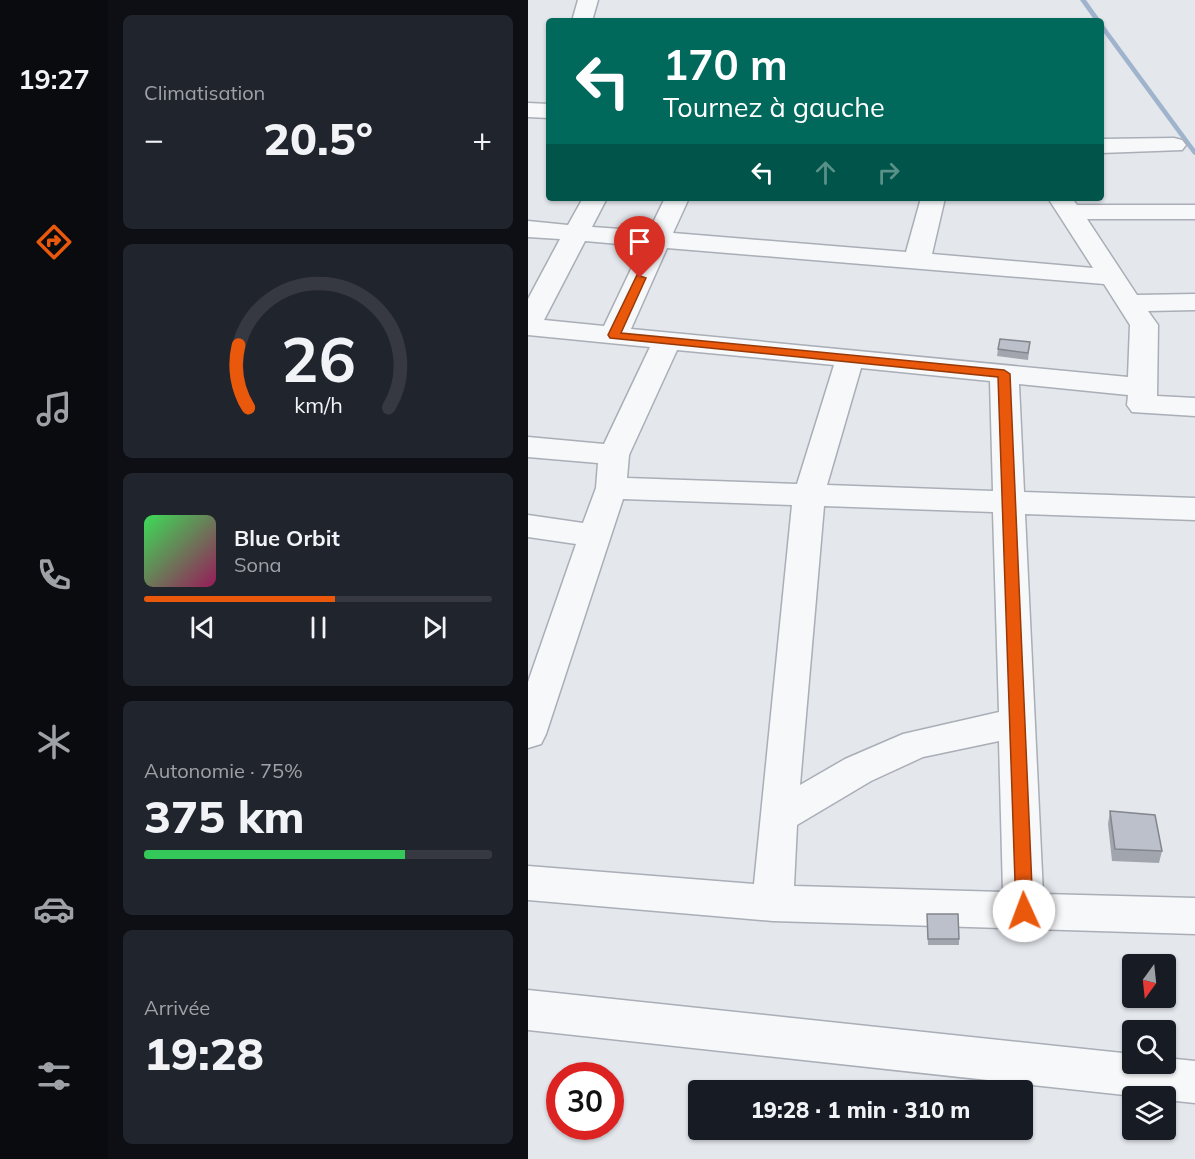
<!DOCTYPE html>
<html lang="fr">
<meta charset="utf-8">
<style>
body{margin:0;font-family:Mulish,sans-serif;background:#20242c;color:#f1f3f6;height:100vh;display:flex;flex-direction:column;font-size:22px;white-space:nowrap}
*{box-sizing:border-box;margin:0}
p{font-size:20px;color:#9ea1a6}
.icon{flex:none;width:33px;height:33px;fill:none;stroke:currentColor;stroke-width:2;stroke-linecap:round;stroke-linejoin:round}
.map{position:relative;flex:1;overflow:hidden}
.details{display:flex;flex-direction:column;gap:15px;padding:15px;background:#0d0f14;width:420px}
.details>*{flex:none}
.top-card{position:absolute;left:18px;top:18px;width:558px;height:183px;border-radius:6px;box-shadow:0 2px 4px #0004;background:#00695c;color:#fff;overflow:hidden}
.needle{width:39px;rotate:195deg}
.tools{position:absolute;left:594px;top:954px;display:grid;gap:12px}
.tools a{display:grid;place-items:center;width:54px;height:54px;border-radius:6px;background:#171b24;box-shadow:0 2px 4px #0004;font-size:30px}
.speed{position:absolute;left:18px;top:1062px;display:flex;gap:12px;font-size:30px;font-weight:700;text-align:center}
.speed>*{display:grid;place-content:center;width:78px;height:78px;border-radius:50%;background:#171b24;box-shadow:0 2px 4px #0004;line-height:1}
.speed .limit{border:9px solid #d22;background:#fff;color:#111}
.pin{position:absolute;display:grid;place-items:center;width:51px;height:51px;color:#fff;margin:-62px -26px;border-radius:50% 50% 50% 0;rotate:-45deg;box-shadow:0 0 6px #0007}
.pin .icon{rotate:45deg}
.me{position:absolute;width:66px;margin:-33px;rotate:358deg;stroke-linejoin:round;filter:drop-shadow(0 0 4px #0008)}
.turn{display:flex;align-items:center;gap:21px;height:126px;padding:0 18px;font-size:27px}
.turn .icon{width:78px;height:78px;stroke-width:2.5}
.turn b{display:block;font-size:42px;line-height:51px}
.lanes{display:flex;align-items:center;height:57px;padding:0 18px;background:#0003;justify-content:center;gap:30px;direction:ltr}
.lanes .off{opacity:.35}
.big{font-size:45px;font-weight:800;line-height:1.1}
.details .card{flex:1;display:flex;flex-direction:column;justify-content:center;gap:9px;min-width:0;padding:0 21px;border-radius:9px;background:#20242c}
.details .dial{align-items:center;gap:0}
.dial svg{height:156px;overflow:visible;fill:none;stroke:#363941;stroke-width:7;stroke-linecap:round;text-anchor:middle}
.dial text{fill:#f1f3f6;stroke:none}
.song{display:flex;align-items:center;gap:18px}
.cover{width:72px;height:72px;border-radius:9px;background:linear-gradient(135deg,hsl(130 70% 55%),hsl(330 70% 35%))}
.played{height:6px;border-radius:3px;background:linear-gradient(90deg,#ea580c 55%,#363941 55%)}
.keys{display:flex;justify-content:space-around;direction:ltr}
.heat{display:flex;justify-content:space-between;align-items:center;font-size:33px;direction:ltr}
.charge{height:9px;border-radius:4px;background:linear-gradient(90deg,#34c759 75%,#363941 0)}
.trip{position:absolute;left:160px;top:1080px;width:345px;height:60px;border-radius:6px;background:#171b24;box-shadow:0 2px 4px #0004;font-weight:800;line-height:60px;text-align:center}
main{display:flex;flex:1;min-height:0}
.dock{display:flex;flex-direction:column;width:108px;justify-content:space-around;align-items:center;background:#090b0e;color:#9ea1a6}
.dock .icon{width:42px;height:42px}
.dock .current{color:#ea580c}
.dock b{font-size:27px;color:#f1f3f6}
.map>svg:first-child{display:block}
.lines{fill:none;stroke-linecap:round;stroke-linejoin:round}
.stream{fill:#9fb4cc;fill-rule:evenodd}
.minor-casing{stroke:#a9aeb7;stroke-width:3}
.minor{fill:#f7f8fa;fill-rule:evenodd}
.wall{fill:#a1a5ae}
.building{fill:#bbc0ca;stroke:#83868d;stroke-width:1.5}
.route{fill:#ea580c;stroke:#983908;stroke-width:1.5}
</style>
<main>
<nav class="dock">
<b>19:27</b>
<svg class="icon current" aria-label="directions" viewBox="0 0 24 24"><path d="M12 3l9 9-9 9-9-9zM9 14v-3h6M13 9l2 2-2 2"/></svg>
<svg class="icon" aria-label="music" viewBox="0 0 24 24"><path d="M9 18V5l10-2v13"/><circle cx="6" cy="18" r="3"/><circle cx="16" cy="16" r="3"/></svg>
<svg class="icon" aria-label="phone" viewBox="0 0 24 24"><path d="M5 4h4l2 5-3 2q2 4 5 5l2-3 5 2v4C11 20 4 13 5 4z"/></svg>
<svg class="icon" aria-label="climate" viewBox="0 0 24 24"><path d="M12 3v18M4 7l16 10M4 17L20 7"/></svg>
<svg class="icon" aria-label="car" viewBox="0 0 24 24"><path d="M5 17H2v-5l4-1 3-4h7l3 4 3 1v5h-3M9 17h6M6 11h13"/><circle cx="7" cy="17" r="2"/><circle cx="17" cy="17" r="2"/></svg>
<svg class="icon" aria-label="filters" viewBox="0 0 24 24"><path d="M4 7h16M4 17h16"/><circle cx="9" cy="7" r="2"/><circle cx="15" cy="17" r="2"/></svg>
</nav>
<section class="details">
<div class="card"><p>Climatisation</p>
<div class="heat"><a>−</a><b class="big">20.5°</b><a>+</a></div>
</div>
<div class="card dial"><svg viewBox="0 0 100 80">
<path d="M14 69A42 42 0 1 1 86 69"/>
<path d="M14 69A42 42 0 0 1 9 37" stroke="#ea580c"/>
<text x="50" y="56" font-size="32" font-weight="700">26</text>
<text x="50" y="72" font-size="11">km/h</text>
</svg></div>
<div class="card">
<div class="song"><i class="cover"></i><div><b>Blue Orbit</b><p>Sona</p></div></div>
<div class="played"></div>
<div class="keys"><svg class="icon" aria-label="previous" viewBox="0 0 24 24"><path d="M18 5L8 12l10 7zM5 5v14"/></svg><svg class="icon" aria-label="pause" viewBox="0 0 24 24"><path d="M8 5v14M16 5v14"/></svg><svg class="icon" aria-label="next" viewBox="0 0 24 24"><path d="M6 5l10 7-10 7zM19 5v14"/></svg></div>
</div>
<div class="card"><p>Autonomie · 75%</p><b class="big">375 km</b><div class="charge"></div></div>
<div class="card"><p>Arrivée</p><b class="big">19:28</b></div>
</section>
<div class="map">
<svg width="667" height="1159" viewBox="0 0 667 1159">
<rect width="100%" height="100%" fill="#e4e7ec"/>
<g class="lines">
<g class="stream">
<polygon points="552,0 558,0 573,21 567,21"/>
<polygon points="573,23 575,24 667,149 667,155 665,154 573,29"/>
</g>
<g class="minor-casing">
<g id="minor">
<polygon points="50,0 70,0 64,21 44,21"/>
<polygon points="0,103 21,104 21,118 0,117"/>
<polygon points="646,138 654,140 658,145 654,150 573,153 573,139"/>
<path d="M 55,198 L 79,198 L 64,227 L 121,231 L 137,198 L 161,198 L 145,233 L 378,252 L 393,198 L 417,198 L 404,254 L 565,268 L 520,198 L 544,198 L 549,205 L 667,205 L 667,219 L 559,219 L 609,295 L 667,294 L 667,310 L 620,311 L 630,325 L 629,396 L 667,398 L 667,416 L 604,412 L 599,405 L 600,395 L 491,384 L 496,492 L 667,498 L 667,520 L 497,514 L 515,894 L 667,898 L 667,934 L 245,921 L 0,900 L 0,866 L 226,884 L 264,505 L 95,499 L 18,734 L 13,744 L 0,748 L 0,682 L 48,544 L 0,537 L 0,515 L 55,523 L 68,488 L 70,463 L 0,457 L 0,437 L 76,444 L 122,347 L 0,335 L 0,299 L 32,239 L 0,237 L 0,221 L 40,225 ZM 57,241 L 114,246 L 76,326 L 16,320 ZM 139,248 L 576,284 L 602,325 L 600,377 L 103,329 ZM 149,350 L 306,365 L 269,484 L 99,478 L 101,455 ZM 333,368 L 462,381 L 465,491 L 299,485 ZM 296,506 L 465,512 L 471,712 L 375,734 L 317,759 L 272,785 ZM 471,741 L 475,892 L 266,886 L 269,825 L 343,781 L 395,757 Z"/>
<polygon points="0,990 604,1054 604,1064 638,1064 638,1058 667,1061 667,1103 638,1100 638,1096 606,1096 0,1030"/>
</g>
</g>
<use href="#minor" class="minor"/>
</g>
<g class="wall">
<polygon points="502,342 500,360 469,356 470,349"/>
<polygon points="582,811 634,851 631,863 584,861 580,824"/>
<polygon points="399,914 431,939 431,945 400,945"/>
</g>
<g class="building">
<polygon points="472,339 502,342 500,353 470,349"/>
<polygon points="582,811 627,815 634,851 587,849"/>
<polygon points="399,914 430,914 431,939 400,939"/>
</g>
<polygon class="route" points="109,275 118,278 93,333 476,370 482,374 505,911 502,916 496,918 490,916 488,911 470,377 82,338 80,335"/>
</svg>
<div class="tools">
<a><svg class="needle" viewBox="-14 -14 28 28"><path d="M0-13l5 13h-10z" fill="#e53935"/><path d="M0 13l5-13h-10z" fill="#9ea1a6"/></svg></a>
<a><svg class="icon" aria-label="search" viewBox="0 0 24 24"><circle cx="10" cy="10" r="6"/><path d="M15 15l6 6"/></svg></a>
<a><svg class="icon" aria-label="layers" viewBox="0 0 24 24"><path d="M12 4l9 5-9 5-9-5zM3 14l9 5 9-5"/></svg></a>
</div>
<div class="speed"><div class="limit">30</div></div>
<div class="pin" style="left:112px;top:278px;background:#d93025"><svg class="icon" aria-label="arrive" viewBox="0 0 24 24"><path d="M6 21V4h12l-3 4 3 4H6"/></svg></div>
<svg class="me" style="left:496px;top:911px" viewBox="-20 -20 40 40"><circle r="19" fill="#fff"/><path d="M0-13L10 11 0 6-10 11z" fill="#ea580c"/></svg>
<div class="trip">19:28 · 1 min · 310 m</div>
<div class="top-card">
<div class="turn"><svg class="icon" aria-label="left" viewBox="0 0 24 24"><path d="M17 20v-9H6M10 6l-5 5 5 5"/></svg><div><b>170 m</b>Tournez à gauche</div></div>
<div class="lanes"><svg class="icon" aria-label="left" viewBox="0 0 24 24"><path d="M17 20v-9H6M10 6l-5 5 5 5"/></svg><svg class="icon off" aria-label="ahead" viewBox="0 0 24 24"><path d="M12 20V5M6 11l6-6 6 6"/></svg><svg class="icon off" aria-label="right" viewBox="0 0 24 24"><path d="M7 20v-9h11M14 6l5 5-5 5"/></svg></div>
</div>
</div>
</main>
